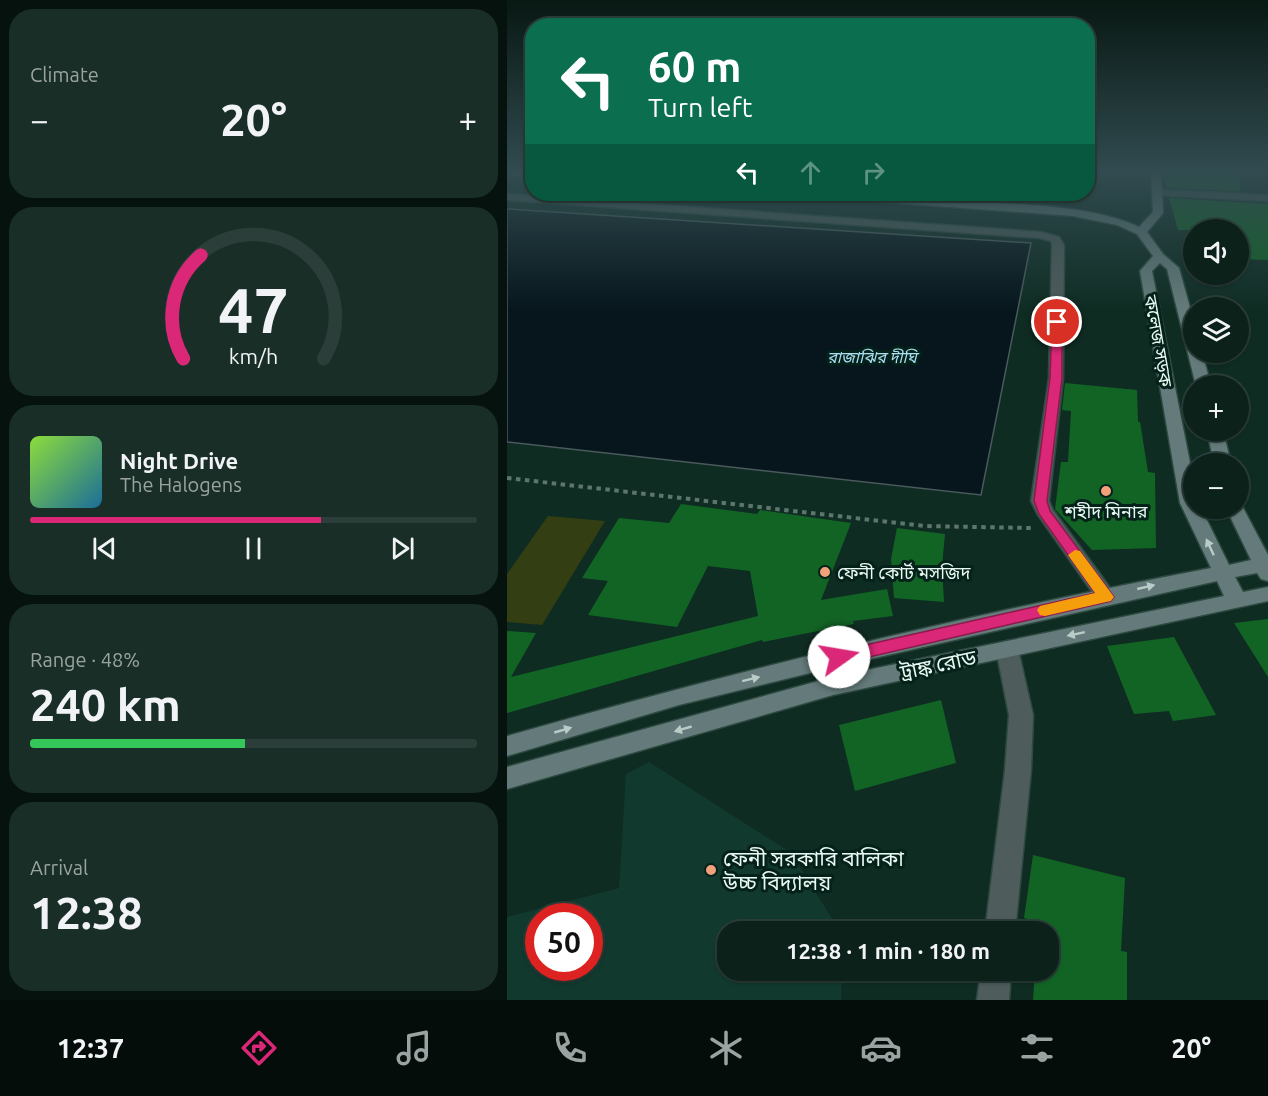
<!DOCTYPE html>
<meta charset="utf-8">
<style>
body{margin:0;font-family:Ubuntu,"Noto Sans Bengali",sans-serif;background:#192e27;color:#f1f3f6;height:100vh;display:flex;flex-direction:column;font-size:22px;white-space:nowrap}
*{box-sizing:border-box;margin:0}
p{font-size:20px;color:#9aa3a2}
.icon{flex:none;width:33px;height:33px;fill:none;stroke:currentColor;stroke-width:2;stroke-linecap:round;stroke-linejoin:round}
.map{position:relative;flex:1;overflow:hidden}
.panel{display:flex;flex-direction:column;gap:9px;padding:9px;background:#06120e;width:507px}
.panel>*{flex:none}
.guide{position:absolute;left:18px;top:18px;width:570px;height:183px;border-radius:24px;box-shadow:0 2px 4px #0004,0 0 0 2px #2b3e39;background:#0b6e4f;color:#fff;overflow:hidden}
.controls{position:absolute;left:676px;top:219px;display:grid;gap:12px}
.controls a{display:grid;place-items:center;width:66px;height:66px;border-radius:50%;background:#0b211a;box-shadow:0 2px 4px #0004,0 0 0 2px #2b3e39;font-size:30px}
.speed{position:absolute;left:18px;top:903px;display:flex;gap:12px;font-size:30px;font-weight:700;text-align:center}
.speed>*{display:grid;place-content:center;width:78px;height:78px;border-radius:50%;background:#0b211a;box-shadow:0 2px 4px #0004,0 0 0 2px #2b3e39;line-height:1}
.speed .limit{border:9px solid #d22;background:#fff;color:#111}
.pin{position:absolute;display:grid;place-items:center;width:51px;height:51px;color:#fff;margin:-26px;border:3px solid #fff;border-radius:50%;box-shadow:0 2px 6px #0007}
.me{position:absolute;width:66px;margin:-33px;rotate:77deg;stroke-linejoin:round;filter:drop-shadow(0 0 4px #0008)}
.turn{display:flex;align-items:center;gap:21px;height:126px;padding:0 24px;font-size:27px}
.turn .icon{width:78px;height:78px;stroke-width:2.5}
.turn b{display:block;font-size:42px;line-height:51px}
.lanes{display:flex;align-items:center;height:57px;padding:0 24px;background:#0003;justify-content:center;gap:30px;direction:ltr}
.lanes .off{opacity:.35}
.big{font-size:45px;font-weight:600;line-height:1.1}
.panel .widget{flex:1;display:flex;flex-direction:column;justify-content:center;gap:9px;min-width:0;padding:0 21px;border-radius:24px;background:#192e27}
.panel .dial{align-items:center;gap:0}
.dial svg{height:156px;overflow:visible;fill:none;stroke:#2b3e39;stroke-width:7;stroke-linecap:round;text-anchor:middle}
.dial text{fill:#f1f3f6;stroke:none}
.song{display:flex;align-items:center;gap:18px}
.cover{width:72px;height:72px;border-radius:9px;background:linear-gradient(135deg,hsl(90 70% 55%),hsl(200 70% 35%))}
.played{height:6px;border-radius:3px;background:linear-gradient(90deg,#db2777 65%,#2b3e39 65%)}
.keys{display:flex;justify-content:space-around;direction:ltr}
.heat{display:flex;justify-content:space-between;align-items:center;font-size:33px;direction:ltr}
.charge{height:9px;border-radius:4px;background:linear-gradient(90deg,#34c759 48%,#2b3e39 0)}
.trip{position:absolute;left:210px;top:921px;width:342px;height:60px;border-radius:24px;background:#0b211a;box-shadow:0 2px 4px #0004,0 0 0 2px #2b3e39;font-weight:600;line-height:60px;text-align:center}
.menu{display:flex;height:96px;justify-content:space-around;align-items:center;background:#040d0a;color:#9aa3a2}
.menu .icon{width:42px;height:42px}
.menu .selected{color:#db2777}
.menu b{font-size:27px;color:#f1f3f6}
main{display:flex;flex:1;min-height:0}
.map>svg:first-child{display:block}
.built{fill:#12392e;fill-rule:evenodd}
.green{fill:#333e12}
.water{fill:#06161c;stroke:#4a5a5c;stroke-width:1.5}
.building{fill:#126425}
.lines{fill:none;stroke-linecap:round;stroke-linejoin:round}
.service-casing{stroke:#2d4940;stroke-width:4}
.minor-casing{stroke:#2d4940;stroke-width:3}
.secondary-casing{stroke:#2d4940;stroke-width:3}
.path{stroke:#5c756d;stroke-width:4;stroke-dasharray:4.5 4.5;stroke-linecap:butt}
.service{fill:#4e5c5c;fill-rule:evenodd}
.minor{fill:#4e5c5c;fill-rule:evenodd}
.secondary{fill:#657b7b;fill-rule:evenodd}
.oneway{fill:#baccc8}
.route{fill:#db2777;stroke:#8e194d;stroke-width:1.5}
.slow{fill:#f59e0b}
.poi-dot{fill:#f1a27b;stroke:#05221a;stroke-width:2}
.labels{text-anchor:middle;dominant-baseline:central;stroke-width:6;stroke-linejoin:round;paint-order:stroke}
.far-water-label{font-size:16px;font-style:italic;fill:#aae0f3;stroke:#05221a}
.street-label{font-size:18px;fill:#e8f8f2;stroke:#05221a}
.poi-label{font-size:18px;fill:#e8f8f2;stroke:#05221a}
.near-street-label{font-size:21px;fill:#e8f8f2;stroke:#05221a}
.near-poi-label{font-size:21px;fill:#e8f8f2;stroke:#05221a;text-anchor:start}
</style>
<main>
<section class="panel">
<div class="widget"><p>Climate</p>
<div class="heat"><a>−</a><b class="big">20°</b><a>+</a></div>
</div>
<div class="widget dial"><svg viewBox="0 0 100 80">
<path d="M14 69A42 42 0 1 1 86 69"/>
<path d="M14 69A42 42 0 0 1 23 16" stroke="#db2777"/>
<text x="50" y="56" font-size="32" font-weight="700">47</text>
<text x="50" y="72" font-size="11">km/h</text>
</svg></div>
<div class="widget">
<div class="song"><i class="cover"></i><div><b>Night Drive</b><p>The Halogens</p></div></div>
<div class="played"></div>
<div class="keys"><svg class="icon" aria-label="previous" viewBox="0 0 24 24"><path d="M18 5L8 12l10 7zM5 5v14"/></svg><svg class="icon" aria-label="pause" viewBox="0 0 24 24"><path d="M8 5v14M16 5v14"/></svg><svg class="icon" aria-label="next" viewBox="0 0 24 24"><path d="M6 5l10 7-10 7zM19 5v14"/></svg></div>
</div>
<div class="widget"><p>Range · 48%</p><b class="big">240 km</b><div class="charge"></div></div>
<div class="widget"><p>Arrival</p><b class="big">12:38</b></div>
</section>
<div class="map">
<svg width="761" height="1000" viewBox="0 0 761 1000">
<rect width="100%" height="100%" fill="#0f2c23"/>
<path class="built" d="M 142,762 L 283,852 L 333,931 L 220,932 L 220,970 L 335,971 L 334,1000 L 0,1000 L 0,917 L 112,888 L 119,774 ZM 32,916 L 82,916 L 82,968 L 32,968 Z"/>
<polygon class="green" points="41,516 98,521 35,625 0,622 0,574"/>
<polygon class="water" points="0,209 524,243 474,495 0,442"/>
<g class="building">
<polygon points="656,171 734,171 733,191 659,188"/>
<polygon points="662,198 761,204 761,260 732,259 732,230 671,230"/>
<polygon points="558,383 630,390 631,422 633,422 641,472 648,473 649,548 585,550 548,509 554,462 561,462 564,411 555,410"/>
<polygon points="174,504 250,514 253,510 344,523 314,600 380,589 386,616 346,621 347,624 291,635 256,642 255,640 0,713 0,631 29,633 4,677 251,616 243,571 201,566 170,627 81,615 101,581 75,578 112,518 162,523"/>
<polygon points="390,528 438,534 435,566 437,602 387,598 384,559"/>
<polygon points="761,619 761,677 727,623"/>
<polygon points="667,637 709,715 666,721 662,711 627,714 600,646"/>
<polygon points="434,700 449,763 348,791 332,725"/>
<polygon points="526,855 618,878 614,951 620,952 620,1000 526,1000 528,970 542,970 542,925 517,918"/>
</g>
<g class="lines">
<g class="service-casing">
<polygon id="service" points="415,194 421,194 418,201 415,203 412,201"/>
</g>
<g class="minor-casing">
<g id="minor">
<polygon points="652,190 761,195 761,201 649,195 649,191"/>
<polygon points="0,194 534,232 552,237 557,245 556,378 542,501 546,510 606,592 609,597 606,602 599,604 592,602 531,515 524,501 542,378 545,245 544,241 533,238 0,200"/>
<polygon points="500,641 508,643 511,649 526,715 524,770 508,932 478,932 498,770 502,715 489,649 492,643"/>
<polygon points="474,970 504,970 502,1000 470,1000"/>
</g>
</g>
<g class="secondary-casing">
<g id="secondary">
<polygon points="0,171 26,171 26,177 0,175"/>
<path d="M 644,171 L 654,171 L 656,213 L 640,232 L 656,254 L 672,268 L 687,322 L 687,352 L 695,352 L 704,386 L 689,386 L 660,269 L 653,263 L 645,271 L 687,483 L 687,508 L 694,508 L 722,565 L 744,560 L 719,508 L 732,508 L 732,503 L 734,504 L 761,555 L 761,581 L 754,579 L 750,573 L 728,577 L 736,592 L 761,587 L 761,601 L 326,695 L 0,789 L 0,767 L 326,677 L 717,596 L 710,581 L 332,666 L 172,705 L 0,756 L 0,736 C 232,670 467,613 704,568 L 673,503 L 633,271 L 646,256 L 630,234 L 610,225 L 566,216 L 308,197 L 303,194 C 343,189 387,197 427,200 C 487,204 580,202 632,227 L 646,212 Z"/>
<polygon points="700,430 716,430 724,464 707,464"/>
</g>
</g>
<polyline class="path" points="0,478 417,526 524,528"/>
<use href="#service" class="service"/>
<use href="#minor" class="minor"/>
<use href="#secondary" class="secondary"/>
</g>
<defs><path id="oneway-solid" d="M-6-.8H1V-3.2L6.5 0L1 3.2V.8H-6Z" transform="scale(1.5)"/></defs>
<g class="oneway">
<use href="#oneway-solid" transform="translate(703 547) rotate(-115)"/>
<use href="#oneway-solid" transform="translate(639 587) rotate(-13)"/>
<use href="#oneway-solid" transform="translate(569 634) rotate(168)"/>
<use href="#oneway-solid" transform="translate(244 679) rotate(-14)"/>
<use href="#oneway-solid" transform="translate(176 729) rotate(164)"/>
<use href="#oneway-solid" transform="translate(56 730) rotate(-16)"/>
</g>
<linearGradient id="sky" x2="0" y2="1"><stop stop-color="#081813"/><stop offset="0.55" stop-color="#314b50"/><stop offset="1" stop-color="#314b50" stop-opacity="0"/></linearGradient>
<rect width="761" height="311" fill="url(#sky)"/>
<polygon class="route" points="550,319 555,322 555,378 540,501 543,511 604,593 607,597 604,601 332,664 326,662 323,657 326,653 332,651 588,593 532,514 527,501 543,378 545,322"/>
<polygon class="slow" points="568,550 573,551 607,597 604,601 599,602 538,616 533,615 530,610 533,606 588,593 561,555"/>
<g class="poi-dot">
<circle cx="599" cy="491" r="6"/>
<circle cx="318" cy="572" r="6"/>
<circle cx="204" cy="870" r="6"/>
</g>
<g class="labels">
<g class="far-water-label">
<text x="365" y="357">রাজাঝির দীঘি</text>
</g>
<g class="street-label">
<text transform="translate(652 341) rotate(80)">কলেজ সড়ক</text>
</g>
<g class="poi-label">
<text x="599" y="511">শহীদ মিনার</text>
<text x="330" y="572" text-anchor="start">ফেনী কোর্ট মসজিদ</text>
</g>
<g class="near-street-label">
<text transform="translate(431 664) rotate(-12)">ট্রাঙ্ক রোড</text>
</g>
<g class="near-poi-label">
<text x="216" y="858">ফেনী সরকারি বালিকা<tspan x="216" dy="24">উচ্চ বিদ্যালয়</tspan></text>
</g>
</g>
</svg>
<div class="controls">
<a><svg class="icon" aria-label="sound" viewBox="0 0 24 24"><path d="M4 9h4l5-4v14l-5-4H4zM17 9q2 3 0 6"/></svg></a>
<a><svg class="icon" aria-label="layers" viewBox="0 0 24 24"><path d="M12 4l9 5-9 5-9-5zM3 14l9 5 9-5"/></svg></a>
<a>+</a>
<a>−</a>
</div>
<div class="speed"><div class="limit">50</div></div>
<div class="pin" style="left:550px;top:322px;background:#d93025"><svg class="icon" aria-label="arrive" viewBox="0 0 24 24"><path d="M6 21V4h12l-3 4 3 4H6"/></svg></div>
<svg class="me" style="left:332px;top:657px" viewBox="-20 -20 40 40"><circle r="19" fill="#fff"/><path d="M0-13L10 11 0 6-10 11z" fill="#db2777"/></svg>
<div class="trip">12:38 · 1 min · 180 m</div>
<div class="guide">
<div class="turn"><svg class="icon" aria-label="left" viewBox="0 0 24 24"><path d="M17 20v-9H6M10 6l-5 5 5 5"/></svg><div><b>60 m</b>Turn left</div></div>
<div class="lanes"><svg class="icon" aria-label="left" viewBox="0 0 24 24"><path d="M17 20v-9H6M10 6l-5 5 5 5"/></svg><svg class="icon off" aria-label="ahead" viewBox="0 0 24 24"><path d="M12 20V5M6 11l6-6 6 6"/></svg><svg class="icon off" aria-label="right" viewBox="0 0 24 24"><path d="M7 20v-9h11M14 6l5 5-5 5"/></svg></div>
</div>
</div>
</main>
<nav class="menu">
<b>12:37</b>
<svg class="icon selected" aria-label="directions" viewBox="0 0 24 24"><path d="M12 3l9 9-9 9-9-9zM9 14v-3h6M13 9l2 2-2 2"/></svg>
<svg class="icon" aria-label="music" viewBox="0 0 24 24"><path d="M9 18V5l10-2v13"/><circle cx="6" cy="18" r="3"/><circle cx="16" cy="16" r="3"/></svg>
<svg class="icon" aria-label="phone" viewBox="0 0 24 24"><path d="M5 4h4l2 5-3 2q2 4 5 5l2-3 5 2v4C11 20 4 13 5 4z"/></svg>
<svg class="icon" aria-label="climate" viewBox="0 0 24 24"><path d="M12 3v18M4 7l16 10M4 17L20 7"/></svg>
<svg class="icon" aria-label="car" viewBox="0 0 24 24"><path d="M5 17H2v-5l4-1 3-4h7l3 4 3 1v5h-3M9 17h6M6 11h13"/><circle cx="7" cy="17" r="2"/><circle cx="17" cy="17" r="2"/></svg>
<svg class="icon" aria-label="filters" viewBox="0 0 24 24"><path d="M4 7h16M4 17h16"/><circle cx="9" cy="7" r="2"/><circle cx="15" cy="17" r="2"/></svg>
<b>20°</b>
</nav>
